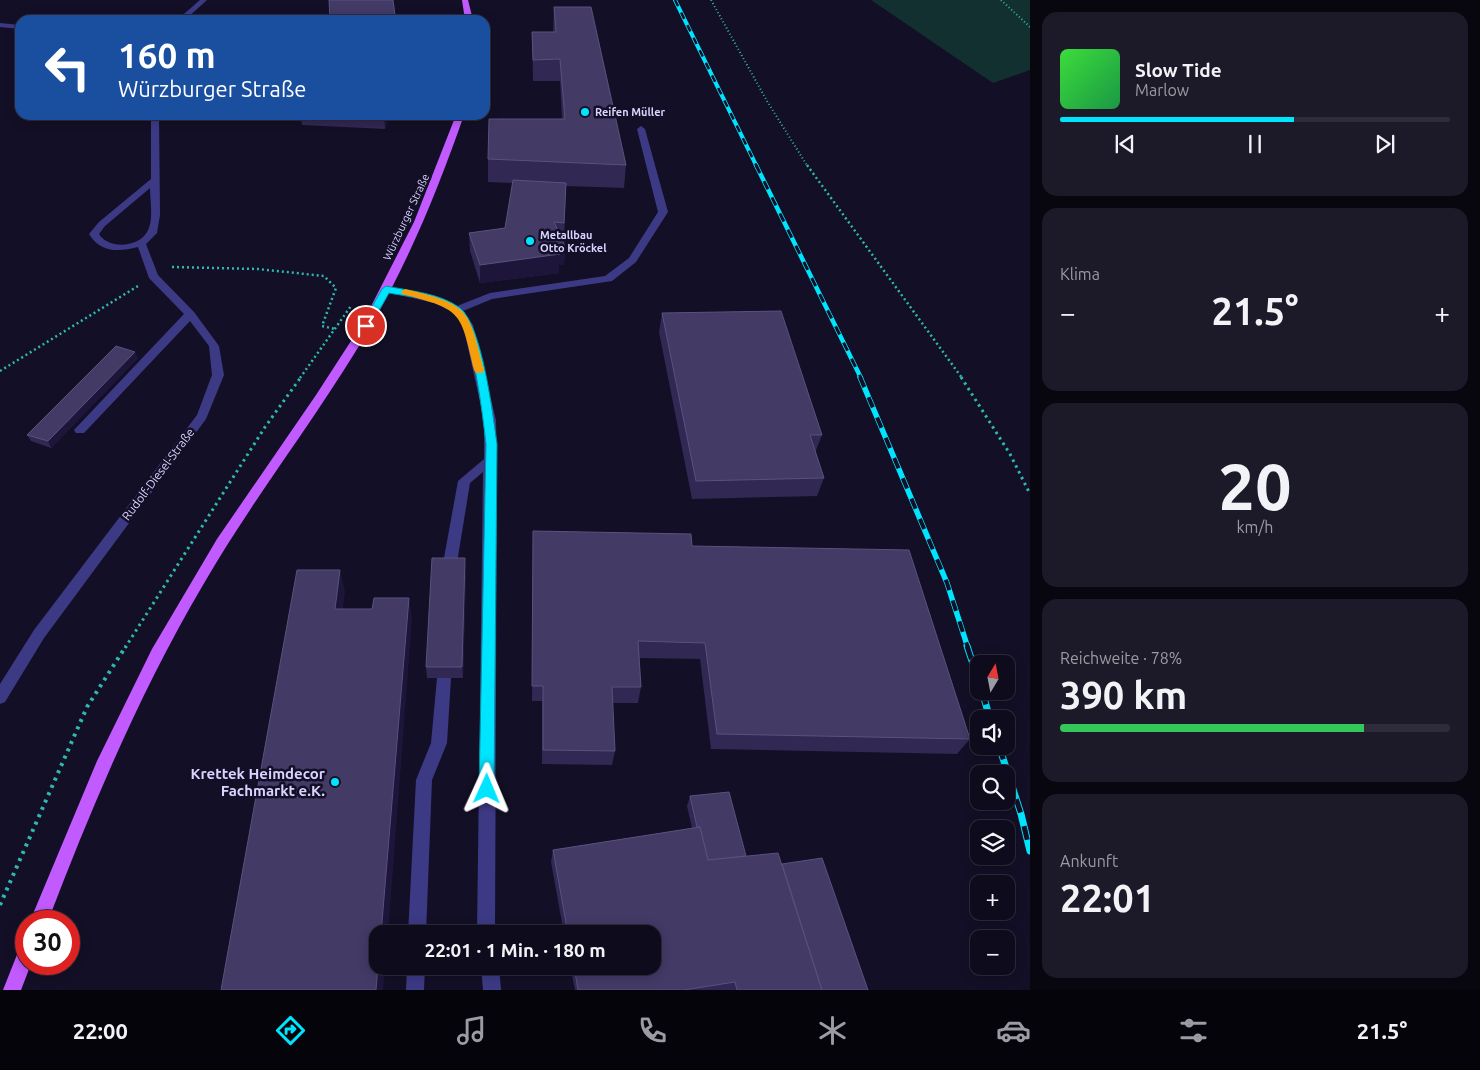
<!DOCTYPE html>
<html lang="de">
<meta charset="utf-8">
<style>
body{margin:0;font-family:Ubuntu,sans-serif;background:#1c1929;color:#f1f3f6;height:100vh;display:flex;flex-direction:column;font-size:19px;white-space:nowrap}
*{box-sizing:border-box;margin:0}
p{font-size:16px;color:#9b9ba3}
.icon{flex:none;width:28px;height:28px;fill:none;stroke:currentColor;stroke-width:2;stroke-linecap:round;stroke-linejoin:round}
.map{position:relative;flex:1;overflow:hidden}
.drawer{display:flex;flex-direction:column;gap:12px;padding:12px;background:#08060f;width:450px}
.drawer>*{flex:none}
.banner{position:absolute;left:15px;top:15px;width:475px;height:105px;border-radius:15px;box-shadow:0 2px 12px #0003,0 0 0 1px #2e2b3b;background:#1a4fa0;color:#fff;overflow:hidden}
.needle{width:32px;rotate:10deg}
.buttons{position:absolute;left:970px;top:655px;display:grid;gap:10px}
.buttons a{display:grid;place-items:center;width:45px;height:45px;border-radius:10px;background:#0e0b1c;box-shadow:0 2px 12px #0003,0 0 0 1px #2e2b3b;font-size:25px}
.speed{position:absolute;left:15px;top:910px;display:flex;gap:10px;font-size:25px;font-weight:700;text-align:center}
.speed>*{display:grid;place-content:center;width:65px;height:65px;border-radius:50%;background:#0e0b1c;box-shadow:0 2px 12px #0003,0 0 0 1px #2e2b3b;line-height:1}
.speed .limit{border:8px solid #d22;background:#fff;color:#111}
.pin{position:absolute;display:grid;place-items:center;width:42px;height:42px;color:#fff;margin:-21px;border:2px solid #fff;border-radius:50%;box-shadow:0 1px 5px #0007}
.me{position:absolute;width:55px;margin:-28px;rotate:1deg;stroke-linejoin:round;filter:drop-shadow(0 0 4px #0008)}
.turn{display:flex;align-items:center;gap:18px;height:105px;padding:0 20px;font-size:22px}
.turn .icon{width:65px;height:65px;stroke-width:2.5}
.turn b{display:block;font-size:35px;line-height:42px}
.big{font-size:38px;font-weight:600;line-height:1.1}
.drawer .card{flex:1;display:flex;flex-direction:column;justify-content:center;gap:8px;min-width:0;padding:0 18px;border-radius:15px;background:#1c1929}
.drawer .dial{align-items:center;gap:0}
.dial b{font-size:65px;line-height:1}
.song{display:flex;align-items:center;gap:15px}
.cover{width:60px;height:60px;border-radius:8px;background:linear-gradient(135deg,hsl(120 70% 55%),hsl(140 70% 35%))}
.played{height:5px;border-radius:2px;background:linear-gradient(90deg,#00e5ff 60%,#2e2b3b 60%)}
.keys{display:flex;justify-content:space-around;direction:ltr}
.heat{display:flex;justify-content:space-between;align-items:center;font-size:28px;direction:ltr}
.charge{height:8px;border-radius:4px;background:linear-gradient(90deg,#34c759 78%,#2e2b3b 0)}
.trip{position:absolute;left:369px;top:925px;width:292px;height:50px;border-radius:15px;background:#0e0b1c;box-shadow:0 2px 12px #0003,0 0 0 1px #2e2b3b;font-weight:600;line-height:50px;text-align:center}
.tab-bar{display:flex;height:80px;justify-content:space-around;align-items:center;background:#06040b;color:#9b9ba3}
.tab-bar .icon{width:35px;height:35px}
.tab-bar .selected{color:#00e5ff}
.tab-bar b{font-size:22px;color:#f1f3f6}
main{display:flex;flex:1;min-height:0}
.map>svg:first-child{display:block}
.green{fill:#12302f}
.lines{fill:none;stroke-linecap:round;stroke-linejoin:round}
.path-far3{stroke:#2fb8b0;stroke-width:2;stroke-dasharray:1 2.5;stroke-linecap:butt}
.path-far2{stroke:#2fb8b0;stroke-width:2.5;stroke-dasharray:2 3;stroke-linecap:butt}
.path-far1{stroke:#2fb8b0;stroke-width:3;stroke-dasharray:2.5 4;stroke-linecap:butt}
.path{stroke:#2fb8b0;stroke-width:4;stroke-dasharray:3 5;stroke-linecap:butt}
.minor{fill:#3d3a85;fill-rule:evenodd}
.major{fill:#c25bff;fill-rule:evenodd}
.rail-far3-casing{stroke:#00e5ff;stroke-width:4}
.rail-far2-casing{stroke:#00e5ff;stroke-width:4.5}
.rail-far1-casing{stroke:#00e5ff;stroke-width:5.5}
.rail-casing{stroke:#00e5ff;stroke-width:7}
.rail-far3{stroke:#130f26;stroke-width:2.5;stroke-dasharray:7;stroke-linecap:butt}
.rail-far2{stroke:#130f26;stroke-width:3;stroke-dasharray:9;stroke-linecap:butt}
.rail-far1{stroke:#130f26;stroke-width:4;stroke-dasharray:11;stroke-linecap:butt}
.rail{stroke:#130f26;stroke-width:5;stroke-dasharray:14;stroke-linecap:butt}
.wall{fill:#312854}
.shaded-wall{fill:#1d163a}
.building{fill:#433a66;stroke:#5a527e}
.route{fill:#00e5ff;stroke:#0095a6}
.slow{fill:#f59e0b}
.poi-dot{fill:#00e5ff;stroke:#130f26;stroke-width:2}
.labels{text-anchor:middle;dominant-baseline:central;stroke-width:5;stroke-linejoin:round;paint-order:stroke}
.far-poi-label{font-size:11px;font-weight:bold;fill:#d9d4ff;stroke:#130f26;text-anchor:start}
.far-street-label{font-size:11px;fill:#d9d4ff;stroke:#130f26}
.street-label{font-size:12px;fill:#d9d4ff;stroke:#130f26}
.near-poi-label{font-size:15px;font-weight:bold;fill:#d9d4ff;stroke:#130f26;text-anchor:end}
</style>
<main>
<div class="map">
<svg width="1030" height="990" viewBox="0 0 1030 990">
<rect width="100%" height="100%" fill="#130f26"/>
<polygon class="green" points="871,0 1030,0 1030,70 993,83"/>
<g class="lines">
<g class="path-far3">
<polyline points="711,0 767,101 808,167"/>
<polyline points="1001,0 1030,27"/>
</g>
<g class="path-far2">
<polyline points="807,165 962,378"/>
<polyline points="172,267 258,269 324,276 336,288 322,326 335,329"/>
<polyline points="0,371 138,286"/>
<polyline points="300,378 351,306"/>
</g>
<g class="path-far1">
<polyline points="961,377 1010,454 1030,494"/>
<polyline points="125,648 265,427 301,377"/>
</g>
<polyline class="path" points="0,905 87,707 126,646"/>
<g class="minor">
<polygon points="200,0 207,0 185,20 177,20"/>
<polygon points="0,23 20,25 20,29 0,27"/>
<path d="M 151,115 L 159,115 L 160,215 L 157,233 L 146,244 L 158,275 L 194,312 L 219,346 L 224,375 L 206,419 L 44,638 L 5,702 L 0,704 L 0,684 L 34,630 L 197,415 L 212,375 L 209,346 L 190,321 L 84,433 L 76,433 L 74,430 L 184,314 L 149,278 L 138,247 C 118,252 101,253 89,234 L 99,222 L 151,179 ZM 150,188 C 150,201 154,221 147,232 C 138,248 108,249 99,234 L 105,226 Z"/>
<polygon points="641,126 645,129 668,212 636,262 612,281 492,299 463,311 473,325 496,420 497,460 495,934 477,934 483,472 470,483 456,569 454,573 449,574 444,573 442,569 458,481 484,459 484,420 463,325 453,312 434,303 386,292 381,289 386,286 441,298 457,306 490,293 605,276 629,258 658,212 637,129"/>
<polygon points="444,671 449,673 451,678 447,743 432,780 426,934 408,934 416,780 431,743 437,678 439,673"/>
<polygon points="407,966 425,966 424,990 406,990"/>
<polygon points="481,966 499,966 501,990 483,990"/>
</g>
<g class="major">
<polygon points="462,0 468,0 473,20 465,20"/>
<path d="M 456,115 L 464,115 C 439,187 410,258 372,324 C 320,414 255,495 203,585 C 140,692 92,806 48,921 L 30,921 L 97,761 L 152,649 L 217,539 L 316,395 L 362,324 L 414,222 Z"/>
<polygon points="26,944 26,964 31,964 21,990 3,990 20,947"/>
</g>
<g class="rail-far3-casing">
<polyline id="rail-far3" points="675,0 757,167"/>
</g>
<g class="rail-far2-casing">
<polyline id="rail-far2" points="756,165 861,378"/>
</g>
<g class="rail-far1-casing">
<polyline id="rail-far1" points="860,377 947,583 968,648"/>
</g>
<g class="rail-casing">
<g id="rail">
<polyline points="967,646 979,682"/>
<polyline points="982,691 990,719"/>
<polyline points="999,746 1021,814 1030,851"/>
</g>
</g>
<use href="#rail-far3" class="rail-far3"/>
<use href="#rail-far2" class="rail-far2"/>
<use href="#rail-far1" class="rail-far1"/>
<use href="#rail" class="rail"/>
</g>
<g class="wall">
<polygon points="329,0 393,0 396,20 330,20"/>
<polygon points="554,7 626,165 624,188 566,186 564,241 563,241 565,246 564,264 559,265 559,273 480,283 470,251 469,233 505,228 513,183 488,182 488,159 562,119 560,81 533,81 532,32 553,32"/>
<polygon points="300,115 389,115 385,129 302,125"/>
<polygon points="662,313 822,435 815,453 824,478 817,496 692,499 659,332"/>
<polygon points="138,358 51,448 31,441 27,435"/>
<polygon points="692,546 970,739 957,754 711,749 700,659 639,658 641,687 638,703 612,703 615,751 612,765 542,764 542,701 532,701 533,549"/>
<polygon points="466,570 463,678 427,678 426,667"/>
<polygon points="690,796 746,856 782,864 868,990 575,990 570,966 652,966 652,934 564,934 551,862 553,850 692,828 687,806"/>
</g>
<g class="shaded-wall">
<polygon points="384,115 389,115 385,129"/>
<polygon points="565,246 564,264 559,265 559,273 480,283 480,265 557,247"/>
<polygon points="135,352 138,358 51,448 48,441"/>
<polygon points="465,558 466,570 463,678 462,667"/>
<polygon points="340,570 345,592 340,631 335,609"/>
<polygon points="409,598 412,619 388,934 381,934"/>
<polygon points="378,966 385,966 383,990 376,990"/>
</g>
<g class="building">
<polygon points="329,0 393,0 395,15 387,16 388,18 355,20 335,20 335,19 330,19"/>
<polygon points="554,7 591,7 626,165 488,159 489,119 565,119 560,59 533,60 532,32 556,32"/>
<polygon points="513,180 566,183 564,223 554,222 565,246 557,247 560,254 480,265 469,233 505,228"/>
<polygon points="781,311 822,435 810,435 824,478 696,481 662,313"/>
<polygon points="116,346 135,352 48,441 27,435"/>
<polygon points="533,531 691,534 692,546 909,550 970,739 717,734 705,643 638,641 641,687 612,687 615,751 543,750 543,686 532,686"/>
<polygon points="432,558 465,558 462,667 426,667"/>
<polygon points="297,570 340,570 335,609 372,609 374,598 409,598 381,934 378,934 378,966 376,990 221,990"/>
<polygon points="729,792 746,856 708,860 700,827 697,827 690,796"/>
<polygon points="700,827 708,860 778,853 822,990 737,990 735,982 684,990 578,990 574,966 652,966 652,934 568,934 553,850"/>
<polygon points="822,858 868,990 822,990 782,864"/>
</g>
<path class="route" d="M 386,286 C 410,291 440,293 460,308 C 482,325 493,415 497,444 L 494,789 L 492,794 L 487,796 L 482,794 L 479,789 L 486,444 C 483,417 473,331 455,313 C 440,298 409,297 389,293 L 369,328 L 362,328 L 361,326 L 382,289 Z"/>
<path class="slow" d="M 405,289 C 470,305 468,308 484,370 L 483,373 L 476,373 L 474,370 C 460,311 463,310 402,294 L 401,292 Z"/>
<g class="poi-dot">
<circle cx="585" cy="112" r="5"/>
<circle cx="530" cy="241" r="5"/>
<circle cx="335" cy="782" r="5"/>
</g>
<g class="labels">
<g class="far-poi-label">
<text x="595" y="112">Reifen Müller</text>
<text x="540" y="235">Metallbau<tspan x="540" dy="13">Otto Kröckel</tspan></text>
</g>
<g class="far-street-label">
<text transform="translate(406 217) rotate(-65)">Würzburger Straße</text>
</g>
<g class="street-label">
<text transform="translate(158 474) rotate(-53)">Rudolf-Diesel-Straße</text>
</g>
<g class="near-poi-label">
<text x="325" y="773">Krettek Heimdecor<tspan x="325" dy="17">Fachmarkt e.K.</tspan></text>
</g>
</g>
</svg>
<div class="buttons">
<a><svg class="needle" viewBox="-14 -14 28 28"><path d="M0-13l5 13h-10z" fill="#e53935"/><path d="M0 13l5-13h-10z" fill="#9b9ba3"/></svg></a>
<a><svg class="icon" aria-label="sound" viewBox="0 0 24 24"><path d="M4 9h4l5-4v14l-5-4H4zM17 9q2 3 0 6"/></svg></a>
<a><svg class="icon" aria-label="search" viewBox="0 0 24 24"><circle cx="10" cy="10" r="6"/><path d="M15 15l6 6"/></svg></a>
<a><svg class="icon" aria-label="layers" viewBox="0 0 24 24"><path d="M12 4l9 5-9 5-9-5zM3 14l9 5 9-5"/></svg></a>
<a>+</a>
<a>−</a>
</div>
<div class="speed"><div class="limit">30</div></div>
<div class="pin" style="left:366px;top:326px;background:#d93025"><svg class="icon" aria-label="arrive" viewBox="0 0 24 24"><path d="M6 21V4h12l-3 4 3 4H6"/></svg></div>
<svg class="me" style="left:487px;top:789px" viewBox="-20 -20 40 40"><path d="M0-17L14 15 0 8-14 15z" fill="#00e5ff" stroke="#fff" stroke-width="4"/></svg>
<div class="trip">22:01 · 1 Min. · 180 m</div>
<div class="banner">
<div class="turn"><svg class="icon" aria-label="left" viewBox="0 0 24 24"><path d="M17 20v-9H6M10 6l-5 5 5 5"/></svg><div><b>160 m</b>Würzburger Straße</div></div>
</div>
</div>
<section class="drawer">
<div class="card">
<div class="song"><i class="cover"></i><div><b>Slow Tide</b><p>Marlow</p></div></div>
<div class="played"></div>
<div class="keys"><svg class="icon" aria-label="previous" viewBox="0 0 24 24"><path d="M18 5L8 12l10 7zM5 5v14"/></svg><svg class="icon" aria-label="pause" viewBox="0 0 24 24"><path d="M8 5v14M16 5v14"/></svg><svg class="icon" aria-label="next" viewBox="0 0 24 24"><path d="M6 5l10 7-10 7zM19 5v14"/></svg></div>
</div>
<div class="card"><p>Klima</p>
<div class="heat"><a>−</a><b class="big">21.5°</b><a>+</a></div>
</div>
<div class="card dial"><b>20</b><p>km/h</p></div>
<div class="card"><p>Reichweite · 78%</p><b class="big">390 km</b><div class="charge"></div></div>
<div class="card"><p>Ankunft</p><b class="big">22:01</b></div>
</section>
</main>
<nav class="tab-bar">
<b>22:00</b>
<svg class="icon selected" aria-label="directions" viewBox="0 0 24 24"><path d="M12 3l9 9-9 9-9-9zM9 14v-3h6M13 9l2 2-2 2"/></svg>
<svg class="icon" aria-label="music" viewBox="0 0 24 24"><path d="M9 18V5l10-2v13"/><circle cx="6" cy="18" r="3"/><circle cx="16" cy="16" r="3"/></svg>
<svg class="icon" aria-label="phone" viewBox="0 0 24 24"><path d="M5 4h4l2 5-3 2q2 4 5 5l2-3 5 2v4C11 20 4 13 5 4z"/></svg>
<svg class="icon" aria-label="climate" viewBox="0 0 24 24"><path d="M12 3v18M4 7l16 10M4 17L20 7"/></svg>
<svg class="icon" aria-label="car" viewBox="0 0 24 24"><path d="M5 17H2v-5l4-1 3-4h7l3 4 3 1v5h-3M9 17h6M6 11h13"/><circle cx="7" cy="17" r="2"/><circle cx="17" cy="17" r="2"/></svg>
<svg class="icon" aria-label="filters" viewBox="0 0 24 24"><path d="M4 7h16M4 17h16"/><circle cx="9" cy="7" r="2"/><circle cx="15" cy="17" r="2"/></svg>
<b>21.5°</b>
</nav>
